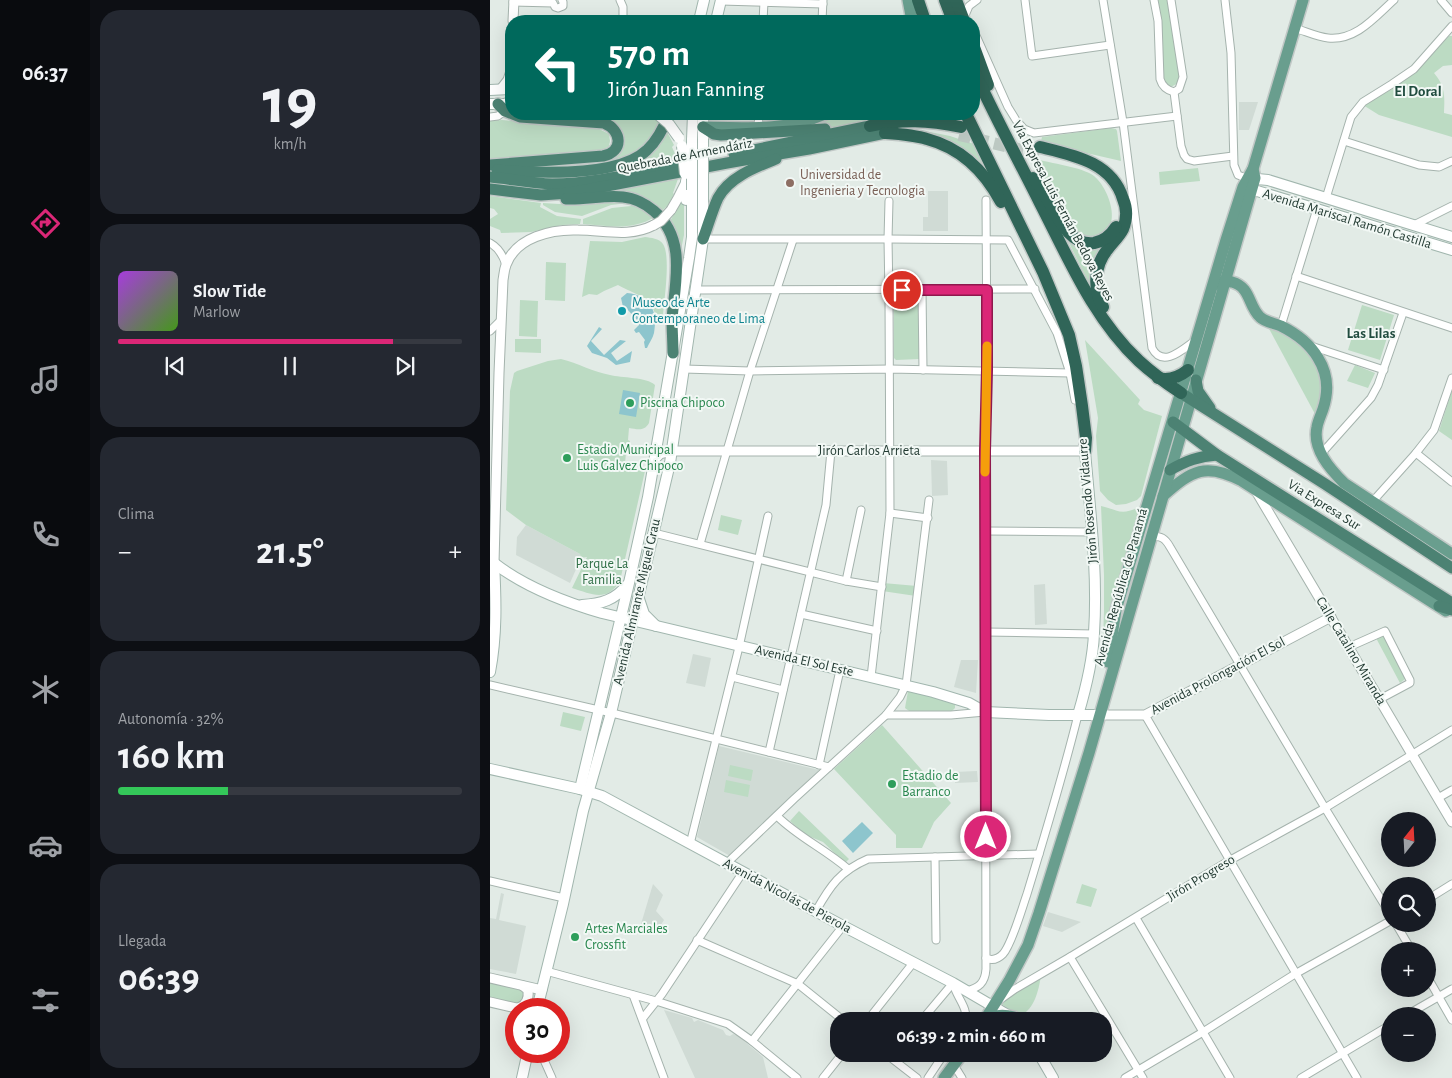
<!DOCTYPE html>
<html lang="es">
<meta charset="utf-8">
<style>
body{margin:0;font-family:"Alegreya Sans",sans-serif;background:#242831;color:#f1f3f6;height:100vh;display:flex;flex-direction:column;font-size:19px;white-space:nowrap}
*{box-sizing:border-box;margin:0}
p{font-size:16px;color:#9ea1a6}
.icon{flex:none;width:28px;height:28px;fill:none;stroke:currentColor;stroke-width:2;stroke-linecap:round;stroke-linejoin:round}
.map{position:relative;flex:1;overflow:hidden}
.details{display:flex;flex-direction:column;gap:10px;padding:10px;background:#0d0f14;width:400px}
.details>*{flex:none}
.top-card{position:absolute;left:15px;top:15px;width:475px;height:105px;border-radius:20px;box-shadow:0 5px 20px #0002;background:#00695c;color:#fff;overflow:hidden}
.needle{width:32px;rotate:18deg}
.buttons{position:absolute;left:891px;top:812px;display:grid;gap:10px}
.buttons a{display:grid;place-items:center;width:55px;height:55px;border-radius:50%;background:#171b24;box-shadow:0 5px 20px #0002;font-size:25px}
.speed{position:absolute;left:15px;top:998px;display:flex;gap:10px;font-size:25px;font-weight:700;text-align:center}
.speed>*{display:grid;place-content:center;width:65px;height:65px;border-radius:50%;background:#171b24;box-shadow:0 5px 20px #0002;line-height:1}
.speed .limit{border:8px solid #d22;background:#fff;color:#111}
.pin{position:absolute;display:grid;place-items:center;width:42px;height:42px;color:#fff;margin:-21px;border:2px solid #fff;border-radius:50%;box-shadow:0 1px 5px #0007}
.me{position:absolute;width:55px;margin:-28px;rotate:0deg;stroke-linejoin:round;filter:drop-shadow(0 0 4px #0008)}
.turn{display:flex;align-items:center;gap:18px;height:105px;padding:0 20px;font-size:22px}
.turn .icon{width:65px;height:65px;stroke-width:2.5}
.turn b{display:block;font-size:35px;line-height:42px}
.big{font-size:38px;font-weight:700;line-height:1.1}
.details .card{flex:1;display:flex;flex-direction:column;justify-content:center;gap:8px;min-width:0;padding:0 18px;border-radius:20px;background:#242831}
.details .dial{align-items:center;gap:0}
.dial b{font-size:65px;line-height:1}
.song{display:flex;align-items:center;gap:15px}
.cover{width:60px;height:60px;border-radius:8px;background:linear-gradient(135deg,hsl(280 70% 55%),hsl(100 70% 35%))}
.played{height:5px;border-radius:2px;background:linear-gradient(90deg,#db2777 80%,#363941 80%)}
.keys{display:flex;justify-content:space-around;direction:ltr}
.heat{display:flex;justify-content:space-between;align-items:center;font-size:28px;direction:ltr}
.charge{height:8px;border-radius:4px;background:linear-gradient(90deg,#34c759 32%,#363941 0)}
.trip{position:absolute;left:340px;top:1012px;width:282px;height:50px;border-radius:20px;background:#171b24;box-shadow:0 5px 20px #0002;font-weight:700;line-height:50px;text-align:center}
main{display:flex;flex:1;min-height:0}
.dock{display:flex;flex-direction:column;width:90px;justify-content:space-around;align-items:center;background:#090b0e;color:#9ea1a6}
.dock .icon{width:35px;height:35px}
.dock .on{color:#db2777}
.dock b{font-size:22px;color:#f1f3f6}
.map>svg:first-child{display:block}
.built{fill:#d0dbd5}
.green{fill:#bcdbc3}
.water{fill:#8dc5cd}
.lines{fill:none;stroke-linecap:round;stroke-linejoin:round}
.motorway-tunnel{stroke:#bcc8c2;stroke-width:12;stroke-dasharray:12 6;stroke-linecap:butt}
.minor-casing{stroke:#a5b3ad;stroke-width:9}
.tertiary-casing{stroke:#a5b3ad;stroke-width:11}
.secondary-casing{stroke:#a1b6ae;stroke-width:12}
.primary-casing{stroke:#c1c8c6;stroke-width:14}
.trunk-casing{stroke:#c1c8c6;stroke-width:14}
.motorway-casing{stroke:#c1c8c6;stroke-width:15}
.minor{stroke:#fff;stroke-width:7}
.tertiary{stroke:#fff;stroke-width:9}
.secondary{stroke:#fff;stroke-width:10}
.primary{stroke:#699e8e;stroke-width:11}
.trunk{stroke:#4c8273;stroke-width:11}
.motorway{stroke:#306558;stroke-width:12}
.tertiary-bridge-casing{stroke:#a5b3ad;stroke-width:11;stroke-linecap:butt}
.secondary-bridge-casing{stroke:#a1b6ae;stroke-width:12;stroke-linecap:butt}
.tertiary-bridge{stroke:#fff;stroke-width:9}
.secondary-bridge{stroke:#fff;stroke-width:10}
.route-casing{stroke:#8e194d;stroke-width:12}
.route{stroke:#db2777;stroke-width:9}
.slow{stroke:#f59e0b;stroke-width:9}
.education-dot{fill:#8d6e63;stroke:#f2f8f5;stroke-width:2}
.culture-dot{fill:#0f9aa8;stroke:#f2f8f5;stroke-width:2}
.leisure-dot{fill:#2e9e5b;stroke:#f2f8f5;stroke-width:2}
.labels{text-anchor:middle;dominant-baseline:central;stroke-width:4;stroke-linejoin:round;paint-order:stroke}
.street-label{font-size:14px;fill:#233b33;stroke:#f2f8f5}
.education-label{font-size:14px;fill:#785e54;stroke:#f2f8f5;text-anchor:start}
.culture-label{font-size:14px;fill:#0d838f;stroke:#f2f8f5;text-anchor:start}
.leisure-label{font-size:14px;fill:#27864d;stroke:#f2f8f5;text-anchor:start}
.park-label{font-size:14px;fill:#2f6f46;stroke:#f2f8f5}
.neighbourhood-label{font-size:15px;font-weight:bold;fill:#204c3f;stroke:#f2f8f5}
</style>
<main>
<nav class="dock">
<b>06:37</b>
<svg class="icon on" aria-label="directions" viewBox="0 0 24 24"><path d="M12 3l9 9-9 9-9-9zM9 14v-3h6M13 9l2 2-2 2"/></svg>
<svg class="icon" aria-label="music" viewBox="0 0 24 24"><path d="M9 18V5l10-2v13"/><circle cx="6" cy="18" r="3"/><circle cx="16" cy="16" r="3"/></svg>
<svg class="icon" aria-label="phone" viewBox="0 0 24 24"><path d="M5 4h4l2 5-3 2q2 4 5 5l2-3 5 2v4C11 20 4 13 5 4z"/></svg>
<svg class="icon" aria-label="climate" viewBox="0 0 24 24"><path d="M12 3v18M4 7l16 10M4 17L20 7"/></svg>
<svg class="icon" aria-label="car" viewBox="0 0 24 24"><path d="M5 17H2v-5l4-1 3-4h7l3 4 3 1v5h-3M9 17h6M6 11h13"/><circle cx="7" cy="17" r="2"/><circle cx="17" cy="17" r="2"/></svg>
<svg class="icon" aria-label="filters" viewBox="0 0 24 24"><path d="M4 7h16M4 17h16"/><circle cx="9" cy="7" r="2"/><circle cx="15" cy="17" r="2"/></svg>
</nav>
<section class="details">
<div class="card dial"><b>19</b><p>km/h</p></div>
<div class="card">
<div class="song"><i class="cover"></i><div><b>Slow Tide</b><p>Marlow</p></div></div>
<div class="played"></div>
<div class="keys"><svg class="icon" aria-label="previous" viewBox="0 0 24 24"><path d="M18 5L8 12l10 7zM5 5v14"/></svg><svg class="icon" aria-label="pause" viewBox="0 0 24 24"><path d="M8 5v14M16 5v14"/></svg><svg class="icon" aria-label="next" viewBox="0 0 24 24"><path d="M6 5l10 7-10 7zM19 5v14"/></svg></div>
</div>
<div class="card"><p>Clima</p>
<div class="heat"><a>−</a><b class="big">21.5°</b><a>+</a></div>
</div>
<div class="card"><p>Autonomía · 32%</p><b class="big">160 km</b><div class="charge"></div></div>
<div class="card"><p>Llegada</p><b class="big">06:39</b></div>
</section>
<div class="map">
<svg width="962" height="1078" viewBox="0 0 962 1078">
<rect width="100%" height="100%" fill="#e2ebe6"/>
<g class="built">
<polygon points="749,102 768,102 759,130 749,130"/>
<polygon points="438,191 458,191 458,231 433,231 433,217 438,217"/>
<polygon points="441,460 457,461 458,495 442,496"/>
<polygon points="36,525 90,554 91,558 80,583 26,555 27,537"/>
<polygon points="555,584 557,624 545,625 544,585"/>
<polygon points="203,654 221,658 215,687 196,683"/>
<polygon points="471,660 488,660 486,693 464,687"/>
<polygon points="229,746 329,770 240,856 207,837"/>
<polygon points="487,771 488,782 465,783 465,772"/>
<polygon points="163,884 173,895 166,911 174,920 165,934 152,930 151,924"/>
<polygon points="11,893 14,894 9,920 36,926 26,974 0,969 0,918 6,919"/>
<polygon points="558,912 591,922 572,932 553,926"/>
<polygon points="174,1010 202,1018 204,1022 208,1020 233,1030 236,1035 240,1036 243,1034 247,1035 273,1057 278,1078 205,1078"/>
</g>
<g class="green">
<polygon points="668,0 679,0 690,77 688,83 681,87 677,86 672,75 671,18"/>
<path d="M 959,36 L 962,36 L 962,65 L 953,66 L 944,73 C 955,86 955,96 954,113 L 962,115 L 962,137 L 889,115 L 873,105 L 902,89 L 924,73 Z"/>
<path d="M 62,114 L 154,114 L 167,120 L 169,124 L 161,138 L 137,158 L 97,166 L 30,168 L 122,159 C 135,148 137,136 125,123 Z"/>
<polygon points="342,114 401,114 390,120 375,126 307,130"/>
<polygon points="12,120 109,129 119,134 120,141 119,146 111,152 0,162 0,121"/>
<polygon points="621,128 626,129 627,131 631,161 553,143 551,141 552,137"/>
<polygon points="177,132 184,145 182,147 186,156 188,156 189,159 142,167 140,165 171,142"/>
<polygon points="416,132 440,132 460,136 484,144 503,182 491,168"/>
<path d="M 545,159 C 560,163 592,167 604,176 C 621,190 635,235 602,237 C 597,237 591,235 586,234 L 575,219 Z"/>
<polygon points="708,168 710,181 670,185 669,172"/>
<polygon points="189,176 183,193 184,194 179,204 173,210 151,195 126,190"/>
<polygon points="0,196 51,203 50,207 67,216 91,219 90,224 72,225 41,232 11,233 10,230 0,226 0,219 8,214 4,209 0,208"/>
<polygon points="194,197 194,235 191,250 185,231 180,221"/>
<polygon points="122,200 138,203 121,205 92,216 65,212 53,205 53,203 69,204"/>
<path d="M 143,203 L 165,217 C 141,231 119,226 93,224 L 93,219 L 122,208 L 141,206 Z"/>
<path d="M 155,237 C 161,238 169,238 173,244 C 181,256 174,301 173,316 L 166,316 C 160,295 145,295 128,285 L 114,291 L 107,295 L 99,294 L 92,297 L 100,241 L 132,242 Z"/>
<path d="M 578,241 L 588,245 L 614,244 C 603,259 603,269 601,287 Z"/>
<polygon points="56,262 76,263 75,301 55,300"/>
<polygon points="407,298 428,298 430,300 430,359 406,360 404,358 404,302"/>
<polygon points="30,300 48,301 47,337 29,336"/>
<polygon points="872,305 904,315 890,360 858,350"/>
<polygon points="777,325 793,333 808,343 822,356 833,381 832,397 825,414"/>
<polygon points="25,339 51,339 51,353 25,352"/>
<polygon points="595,340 650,400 648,404 654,410 672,416 651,496 647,500 636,504 626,505 618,500 610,491 606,436 608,418"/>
<path d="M 71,359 C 88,363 103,372 120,375 C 131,378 157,377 165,385 L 159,423 C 154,432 147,429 139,428 L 138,440 L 140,441 L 138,452 L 136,452 L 135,464 L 131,463 L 130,468 L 155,471 L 130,581 C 116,603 102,594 82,588 L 97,557 L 91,558 L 90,554 L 36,525 L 16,510 L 20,391 L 24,373 L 27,371 L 58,361 Z"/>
<polygon points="865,365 885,373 878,388 857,381"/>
<polygon points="962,390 962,440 949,431"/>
<path d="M 611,506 C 626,509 630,516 647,508 L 649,509 L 617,621 L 614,642 L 613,641 L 614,612 L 614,575 Z"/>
<polygon points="231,515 252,520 248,535 228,530"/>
<polygon points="393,583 427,586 426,596 392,591"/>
<polygon points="892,635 896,638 915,678 914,680 910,683 886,638"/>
<polygon points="421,690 465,704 465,708 461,712 422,713 415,708 418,691"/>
<polygon points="73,712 95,717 91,731 70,726"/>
<polygon points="392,725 461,803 444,822 432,848 406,848 406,835 344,769"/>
<polygon points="240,765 263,770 261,781 238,776"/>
<polygon points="236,780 260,785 258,797 234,792"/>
<polygon points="309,811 359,859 355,863 333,842 316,835 300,821"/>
<polygon points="592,884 607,889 601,907 586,903"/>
<path d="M 551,976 C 548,992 545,1008 530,1016 L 510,1003 L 525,992 Z"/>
<polygon points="0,981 34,989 34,1001 29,1004 0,997"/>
</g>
<g class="water">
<path d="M 137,293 C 161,295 168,312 164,333 C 163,338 159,343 157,348 L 155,348 L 154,342 L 155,340 L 149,332 L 146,333 L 144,330 L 149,325 L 149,322 L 136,308 L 133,307 L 131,298 Z"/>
<polygon points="109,327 112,329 101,341 114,355 130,340 136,341 121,353 127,361 142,351 140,362 126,365 117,358 102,353 97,346"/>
<polygon points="133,390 150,393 146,417 129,414"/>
<polygon points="372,822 383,833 363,853 352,841"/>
</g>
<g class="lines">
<polyline class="motorway-tunnel" points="469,135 549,154"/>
<g class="minor-casing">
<g id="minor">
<polyline points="130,0 133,7 133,21"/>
<polyline points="535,0 542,56 620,45"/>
<path d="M 613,0 L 633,122 L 662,348 C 673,369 693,349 706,340"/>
<path d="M 664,0 L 668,21 L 670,79 C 672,86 676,90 684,92"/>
<polyline points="681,0 693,77 689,89 684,92"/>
<polyline points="735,0 741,53 744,165 748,175 756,178"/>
<polyline points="951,0 962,13"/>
<polyline points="231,1 333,4"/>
<polyline points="23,2 63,3 65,7 68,8 73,6 73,2 72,0"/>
<polyline points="476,13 479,6 487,0"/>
<polyline points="273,21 274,2"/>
<polyline points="332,21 333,0"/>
<path d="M 804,28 C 815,31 827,37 838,38 C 866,41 885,17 904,0"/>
<polyline points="484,31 518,107 526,120 534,129 544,133 687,116"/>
<polyline points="684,92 691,146 694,155 697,159 704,161 743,156"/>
<polyline points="0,117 8,116 17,109"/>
<polyline points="268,128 269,114"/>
<polyline points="854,141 929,165 949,167 962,161"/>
<polyline points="836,198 861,117 873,102 902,84 924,69 962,26"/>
<polyline points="924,225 962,206"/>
<polyline points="213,239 398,239 518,240 567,333 580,373 585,400"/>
<path d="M 0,243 C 9,248 13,255 16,265"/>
<polyline points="806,276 962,328"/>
<polyline points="205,290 545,289"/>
<polyline points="432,290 433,370"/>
<polyline points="791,326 827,209"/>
<polyline points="0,331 11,320"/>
<polyline points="821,346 894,370"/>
<polyline points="194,369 260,371 400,369 580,373"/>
<polyline points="926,453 962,482"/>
<polyline points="831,454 881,398 888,385 913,313"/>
<polyline points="883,501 926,453 944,430 962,378"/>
<polyline points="400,513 438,518"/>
<polyline points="496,531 602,532"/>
<polyline points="164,533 356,581 392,587"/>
<path d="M 661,536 C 671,536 675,538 680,547 L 835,808 L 900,914"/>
<polyline points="210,544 260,371 303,240"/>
<polyline points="356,581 371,510"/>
<polyline points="311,614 387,631"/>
<polyline points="496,632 604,634"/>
<polyline points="859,647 895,631 920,680 920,683 890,699"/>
<polyline points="242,677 293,690"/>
<polyline points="381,677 400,513 399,297 398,239 399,201"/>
<polyline points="0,685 126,714 339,767"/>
<polyline points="396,715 461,715 495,712"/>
<polyline points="655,715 867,1078"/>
<polyline points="279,752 336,505 341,451"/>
<polyline points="329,765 350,670"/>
<polyline points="948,798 962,790"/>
<path d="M 287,816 C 308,837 335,849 358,869"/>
<polyline points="200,844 249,647 278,516"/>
<polyline points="445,857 446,940"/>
<polyline points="237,863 304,799 396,715 410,697 416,685 439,500"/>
<polyline points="0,881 74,898"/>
<polyline points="938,899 962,884"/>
<path d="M 326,911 C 340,886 350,871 378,859 L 549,854"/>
<polyline points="646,918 740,1078"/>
<polyline points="906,924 922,951"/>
<polyline points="207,940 308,984 354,1021"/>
<polyline points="580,957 653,1078"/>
<path d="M 496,958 C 502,961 508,959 513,954 C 522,944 532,908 537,894 C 555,835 573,775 588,715"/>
<polyline points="56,971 166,1001 238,1024 262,1041 307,1078"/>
<polyline points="938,978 962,1020"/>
<path d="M 463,983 C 466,997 479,1008 475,1021"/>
<path d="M 476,991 C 489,988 495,983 496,969 L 495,451 L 497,370 L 496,200"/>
<polyline points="143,995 174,1078"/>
<polyline points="511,999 525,989 580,957 735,863 835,808 962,730"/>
<polyline points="915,1016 962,989"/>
<polyline points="153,1018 172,994 253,872"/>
<polyline points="377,1021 423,963"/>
<polyline points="431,1021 463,983"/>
<polyline points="262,1041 353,926"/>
<polyline points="50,1051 62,1078"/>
<polyline points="396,1054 427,1078"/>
<polyline points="464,1065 472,1078"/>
<polyline points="333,1078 352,1054"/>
<polyline points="438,1078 454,1054"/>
<polyline points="635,1078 713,1032 805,974 900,921"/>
<polyline points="811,1078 900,1025"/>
</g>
</g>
<g class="tertiary-casing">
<g id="tertiary">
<polyline points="23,21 24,0"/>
<polyline points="11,89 18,80 21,71"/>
<polyline points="181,210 188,198 195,184"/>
<polyline points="165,459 170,454 182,451 595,451"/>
<polyline points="766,491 962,822"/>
<path d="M 4,563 L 9,373 L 13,280 C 14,275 14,270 16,265 C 26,237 62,229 88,230 C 115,230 139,238 164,225"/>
<polyline points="610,715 655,715 841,617"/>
<polyline points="0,978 52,990"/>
<polyline points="0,1002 31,1009"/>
<path d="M 28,1008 C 36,1006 39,999 38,990 L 33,986"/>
</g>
</g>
<g class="secondary-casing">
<g id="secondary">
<polyline points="209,21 214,0"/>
<polyline points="226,21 231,0"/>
<polyline points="0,90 21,89"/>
<polyline points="0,104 14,104 21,102"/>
<polyline points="213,114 213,140"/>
<polyline points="202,140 203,114"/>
<polyline points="757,178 778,180 962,237"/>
<polyline points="196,181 196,200"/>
<polyline points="754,187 962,250"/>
<path d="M 4,563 C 35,587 74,602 112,613 L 443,692 L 479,703 L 495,712 L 559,715 L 610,715"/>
<polyline points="149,599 154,614 166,626"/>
<path d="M 92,605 C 111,604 125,600 137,585"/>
<path d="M 0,672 C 7,635 6,600 4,563"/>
<path d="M 588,715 C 596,688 603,660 604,633 C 608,572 600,511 595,451"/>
<polyline points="0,769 90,789 112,796 353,926 463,983 528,1021"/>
<polyline points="90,789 139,583 158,497 199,258 202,237 202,190"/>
<polyline points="47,1009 73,904 93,811 121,713 180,463 213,239 213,190"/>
<polyline points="549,1054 563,1078"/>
<polyline points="32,1078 38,1051"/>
</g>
</g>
<g class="primary-casing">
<g id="primary">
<polyline points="418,0 422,21"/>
<path d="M 213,127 C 253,128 297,131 335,114"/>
<path d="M 728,284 C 733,281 737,281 742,282 C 761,287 758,306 770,317 C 775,322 784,323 791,326 C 805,333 820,344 828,358 C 838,374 839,391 833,409 C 831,415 828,421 827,427 C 822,449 840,469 854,483 L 962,554"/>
<path d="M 673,496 C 702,470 716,462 752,481 L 956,611"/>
<polyline points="618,662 626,610 736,240 753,187 763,169 813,0"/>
<polyline points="494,1021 519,981 538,945 549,913 599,753 765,178 763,169"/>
<path d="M 495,1021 C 504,1014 513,1014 524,1017"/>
<polyline points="454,1078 472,1054"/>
</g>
</g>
<g class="trunk-casing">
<g id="trunk">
<polyline points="213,127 224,134 231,135 335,129"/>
<polyline points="244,154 380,126"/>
<path d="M 0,165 L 113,156 C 134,152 132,130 114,123 L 30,117 L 15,111 L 8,104"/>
<path d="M 7,170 C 45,173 128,178 157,150 C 168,140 174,127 179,114"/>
<path d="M 0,177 C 21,179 41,183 62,184 C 107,184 152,171 196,163"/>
<polyline points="0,189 51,195 80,193 237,163 319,149 395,133"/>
<path d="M 76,199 C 95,200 114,195 133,197 C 144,198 156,204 164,211 C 197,239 185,282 182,319 C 182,330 183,342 183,353"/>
<path d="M 213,239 C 218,226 222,211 228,198 C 239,177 266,167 286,159"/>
<polyline points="706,380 708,391 720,408"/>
<polyline points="691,393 835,484 962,568"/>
<polyline points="683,422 727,455 962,603"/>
<path d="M 680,470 C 696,461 709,456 727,455"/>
<polyline points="949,606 962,610"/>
</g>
</g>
<g class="motorway-casing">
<g id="motorway">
<polyline points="428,0 435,21"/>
<polyline points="455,0 463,21"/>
<polyline points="466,0 474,21"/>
<polyline points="484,47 498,85"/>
<path d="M 484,71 C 504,115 528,159 550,203 C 578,257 603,318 649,361 C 662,373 676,383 691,393"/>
<polyline points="476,114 553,272 579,335 586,366 592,406 596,438 595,451"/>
<path d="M 380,126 C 412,119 438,120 471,127"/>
<path d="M 395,133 C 409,134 424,135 437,139 C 471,148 495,172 511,202"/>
<path d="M 550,147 C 583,155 622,162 633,199 C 637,208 637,219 633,229 C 629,237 622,243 617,250 C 604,266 603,290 613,307"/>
<path d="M 543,178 C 562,197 572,247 604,243 C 614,241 621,235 626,227"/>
<path d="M 668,378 C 679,381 689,377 698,370"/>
</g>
</g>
<use href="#minor" class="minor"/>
<use href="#tertiary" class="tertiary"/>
<use href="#secondary" class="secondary"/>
<use href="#primary" class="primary"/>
<use href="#trunk" class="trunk"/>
<use href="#motorway" class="motorway"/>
<g class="tertiary-bridge-casing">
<polyline id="tertiary-bridge" points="164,225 171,221 181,210"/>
</g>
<g class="secondary-bridge-casing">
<g id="secondary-bridge">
<polyline points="167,114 179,124 189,138"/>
<polyline points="202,140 202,190"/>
<polyline points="213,140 213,190"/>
<polyline points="192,146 195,174"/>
</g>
</g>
<use href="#tertiary-bridge" class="tertiary-bridge"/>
<use href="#secondary-bridge" class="secondary-bridge"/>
</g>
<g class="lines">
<g class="route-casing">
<polyline id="route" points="412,290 497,290 497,370 495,451 496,837"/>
</g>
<use href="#route" class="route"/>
<polyline class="slow" points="495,472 497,346"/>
</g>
<circle class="education-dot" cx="300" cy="183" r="5"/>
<circle class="culture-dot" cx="132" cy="311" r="5"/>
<g class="leisure-dot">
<circle cx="140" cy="403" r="5"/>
<circle cx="77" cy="458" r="5"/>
<circle cx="402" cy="784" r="5"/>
<circle cx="85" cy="937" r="5"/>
</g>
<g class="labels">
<g class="street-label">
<text transform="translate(195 156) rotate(-11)">Quebrada de Armendáriz</text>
<text transform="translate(573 211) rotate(62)">Vía Expresa Luis Fernán Bedoya Reyes</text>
<text transform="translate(857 219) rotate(17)">Avenida Mariscal Ramón Castilla</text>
<text x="379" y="451">Jirón Carlos Arrieta</text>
<text transform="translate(598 501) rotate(-95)">Jirón Rosendo Vidaurre</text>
<text transform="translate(834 505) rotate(32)">Via Expresa Sur</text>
<text transform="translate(631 587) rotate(-74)">Avenida República de Panamá</text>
<text transform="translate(147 602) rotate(-77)">Avenida Almirante Miguel Grau</text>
<text transform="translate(861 651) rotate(59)">Calle Catalino Miranda</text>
<text transform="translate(314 661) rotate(13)">Avenida El Sol Este</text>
<text transform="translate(728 676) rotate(-28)">Avenida Prolongación El Sol</text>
<text transform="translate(711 878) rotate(-31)">Jirón Progreso</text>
<text transform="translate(297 896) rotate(28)">Avenida Nicolás de Pierola</text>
</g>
<g class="education-label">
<text x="310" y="175">Universidad de<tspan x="310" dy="16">Ingenieria y Tecnologia</tspan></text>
</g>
<g class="culture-label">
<text x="142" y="303">Museo de Arte<tspan x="142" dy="16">Contemporaneo de Lima</tspan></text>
</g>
<g class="leisure-label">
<text x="150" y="403">Piscina Chipoco</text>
<text x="87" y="450">Estadio Municipal<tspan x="87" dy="16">Luis Galvez Chipoco</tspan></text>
<text x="412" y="776">Estadio de<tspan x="412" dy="16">Barranco</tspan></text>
<text x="95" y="929">Artes Marciales<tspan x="95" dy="16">Crossfit</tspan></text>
</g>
<g class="park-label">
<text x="112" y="564">Parque La<tspan x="112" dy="16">Familia</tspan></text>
</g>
<g class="neighbourhood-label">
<text x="928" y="91">El Doral</text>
<text x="881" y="333">Las Lilas</text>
</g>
</g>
</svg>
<div class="buttons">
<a><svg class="needle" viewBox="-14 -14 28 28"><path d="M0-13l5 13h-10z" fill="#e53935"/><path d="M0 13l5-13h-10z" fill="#9ea1a6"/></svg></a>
<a><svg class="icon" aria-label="search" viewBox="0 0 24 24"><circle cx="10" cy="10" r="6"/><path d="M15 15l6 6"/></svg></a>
<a>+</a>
<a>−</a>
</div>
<div class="speed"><div class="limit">30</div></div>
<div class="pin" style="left:412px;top:290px;background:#d93025"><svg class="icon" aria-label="arrive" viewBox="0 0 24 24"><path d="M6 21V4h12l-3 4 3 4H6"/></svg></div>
<svg class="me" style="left:496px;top:837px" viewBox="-20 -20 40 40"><circle r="17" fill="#db2777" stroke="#fff" stroke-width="3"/><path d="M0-11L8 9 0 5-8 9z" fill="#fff"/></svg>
<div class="trip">06:39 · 2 min · 660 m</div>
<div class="top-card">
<div class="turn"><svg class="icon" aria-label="left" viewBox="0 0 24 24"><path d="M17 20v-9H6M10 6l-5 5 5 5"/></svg><div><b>570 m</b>Jirón Juan Fanning</div></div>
</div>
</div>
</main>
